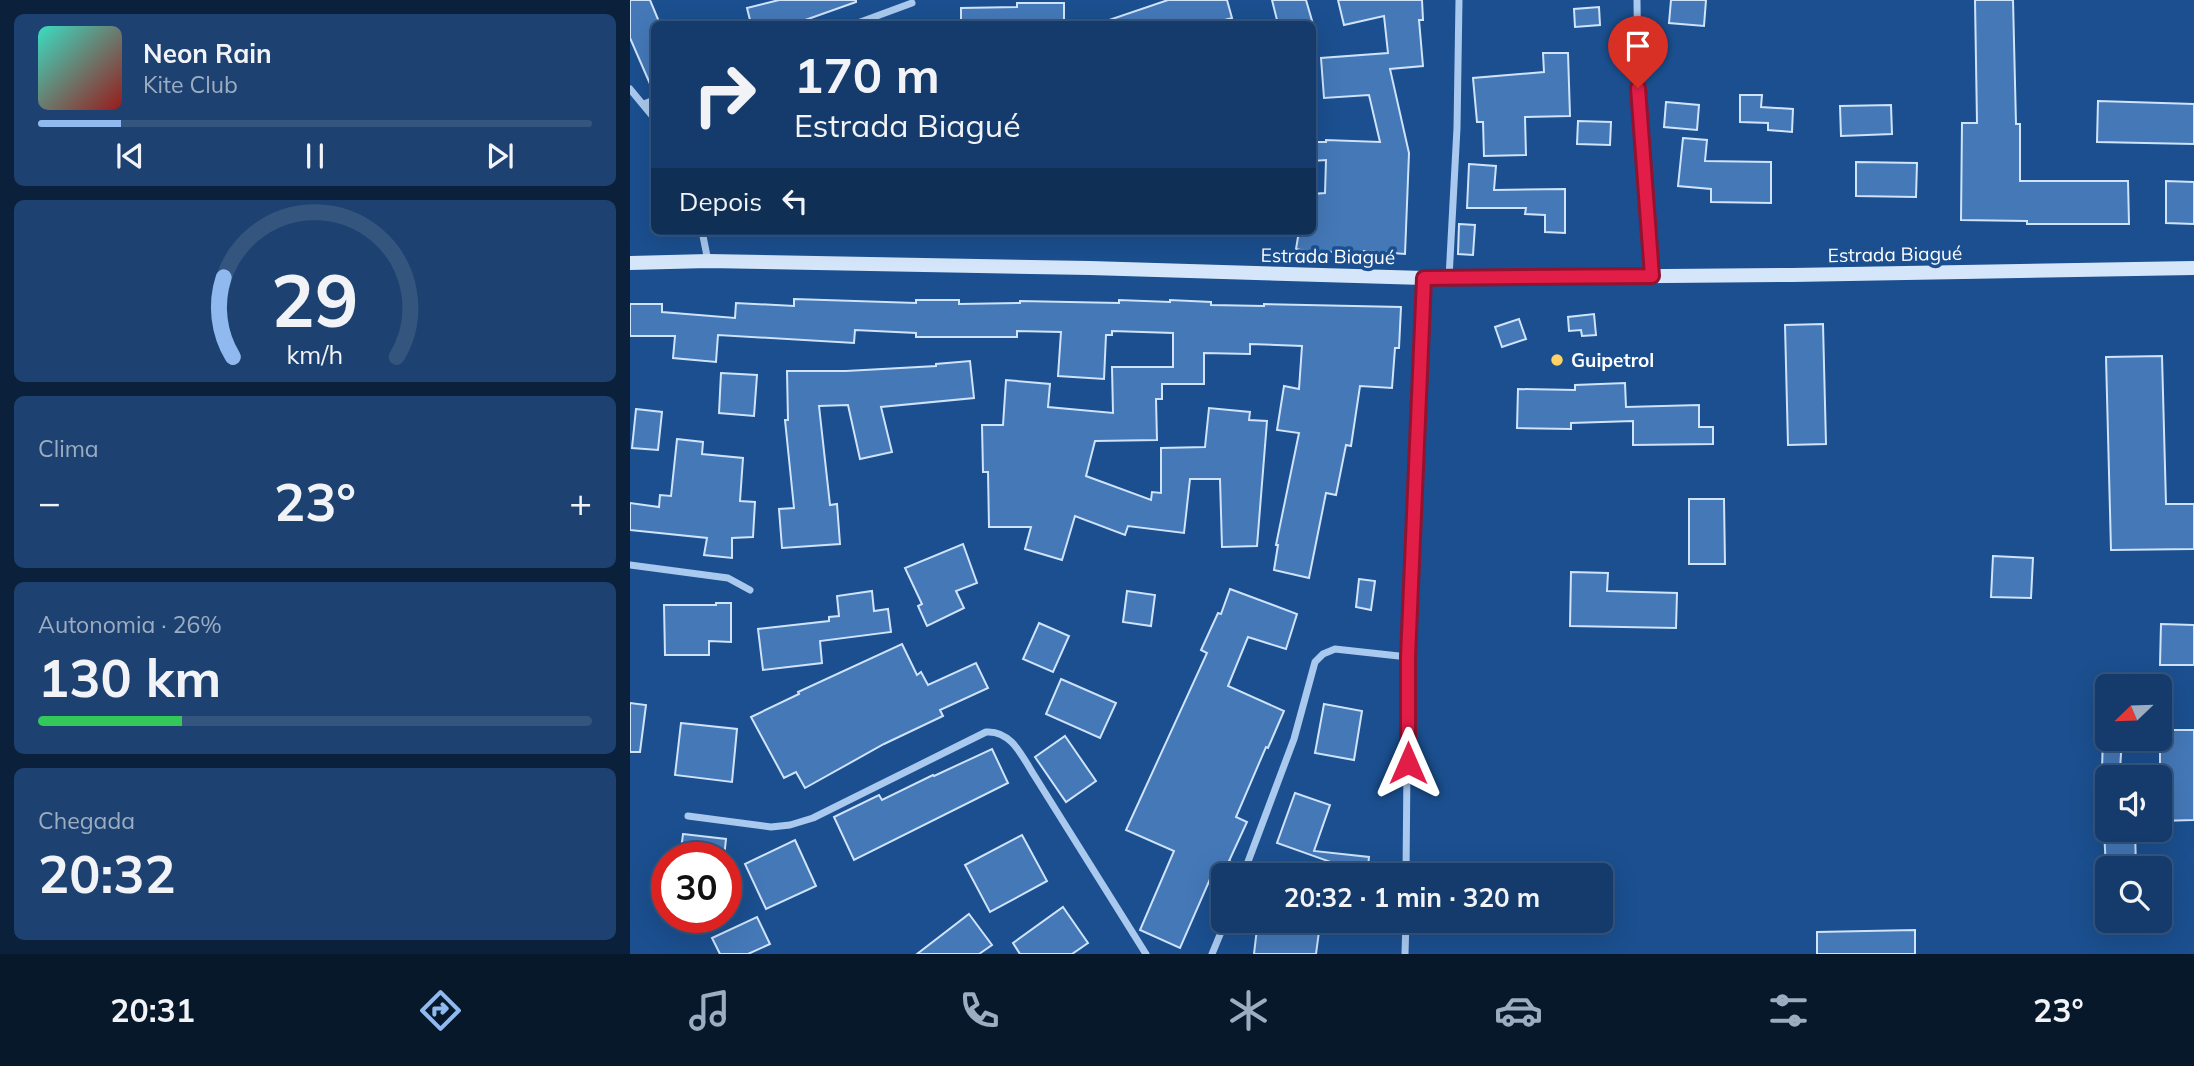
<!DOCTYPE html>
<html lang="pt">
<meta charset="utf-8">
<style>
body{margin:0;font-family:Mulish,sans-serif;background:#1d4271;color:#f1f3f6;height:100vh;display:flex;flex-direction:column;font-size:26px;white-space:nowrap}
*{box-sizing:border-box;margin:0}
p{font-size:23px;color:#9dadc1}
.icon{flex:none;width:38px;height:38px;fill:none;stroke:currentColor;stroke-width:2;stroke-linecap:round;stroke-linejoin:round}
.map{position:relative;flex:1;overflow:hidden}
.details{display:flex;flex-direction:column;gap:14px;padding:14px;background:#0b203b;width:630px}
.details>*{flex:none}
.guide{position:absolute;left:21px;top:21px;width:665px;height:214px;border-radius:10px;box-shadow:0 7px 28px #0002,0 0 0 2px #33557e;background:#143b6b;color:#f1f3f6;overflow:hidden}
.needle{width:46px;rotate:247deg}
.fabs{position:absolute;left:1465px;top:674px;display:grid;gap:14px}
.fabs a{display:grid;place-items:center;width:77px;height:77px;border-radius:10px;background:#143b6b;box-shadow:0 7px 28px #0002,0 0 0 2px #33557e;font-size:35px}
.speed{position:absolute;left:21px;top:842px;display:flex;gap:14px;font-size:35px;font-weight:700;text-align:center}
.speed>*{display:grid;place-content:center;width:91px;height:91px;border-radius:50%;background:#143b6b;box-shadow:0 7px 28px #0002,0 0 0 2px #33557e;line-height:1}
.speed .limit{border:10px solid #d22;background:#fff;color:#111}
.pin{position:absolute;display:grid;place-items:center;width:60px;height:60px;color:#fff;margin:-72px -30px;border-radius:50% 50% 50% 0;rotate:-45deg;box-shadow:0 0 7px #0007}
.pin .icon{rotate:45deg}
.me{position:absolute;width:77px;margin:-38px;rotate:0deg;stroke-linejoin:round;filter:drop-shadow(0 0 5px #0008)}
.turn{display:flex;align-items:center;gap:24px;height:147px;padding:0 28px;font-size:32px}
.turn .icon{width:91px;height:91px;stroke-width:2.5}
.turn b{display:block;font-size:49px;line-height:60px}
.then{display:flex;align-items:center;height:66px;padding:0 28px;background:#0003;gap:14px;font-size:26px}
.big{font-size:52px;font-weight:700;line-height:1.1}
.details .tile{flex:1;display:flex;flex-direction:column;justify-content:center;gap:10px;min-width:0;padding:0 24px;border-radius:10px;background:#1d4271}
.details .dial{align-items:center;gap:0}
.dial svg{height:182px;overflow:visible;fill:none;stroke:#33557e;stroke-width:7;stroke-linecap:round;text-anchor:middle}
.dial text{fill:#f1f3f6;stroke:none}
.song{display:flex;align-items:center;gap:21px}
.cover{width:84px;height:84px;border-radius:10px;background:linear-gradient(135deg,hsl(170 70% 55%),hsl(0 70% 35%))}
.played{height:7px;border-radius:4px;background:linear-gradient(90deg,#90b9f0 15%,#33557e 15%)}
.keys{display:flex;justify-content:space-around;direction:ltr}
.heat{display:flex;justify-content:space-between;align-items:center;font-size:38px;direction:ltr}
.charge{height:10px;border-radius:5px;background:linear-gradient(90deg,#34c759 26%,#33557e 0)}
.trip{position:absolute;left:581px;top:863px;width:402px;height:70px;border-radius:10px;background:#143b6b;box-shadow:0 7px 28px #0002,0 0 0 2px #33557e;font-weight:700;line-height:70px;text-align:center}
.menu{display:flex;height:112px;justify-content:space-around;align-items:center;background:#08182b;color:#9dadc1}
.menu .icon{width:49px;height:49px}
.menu .current{color:#90b9f0}
.menu b{font-size:32px;color:#f1f3f6}
main{display:flex;flex:1;min-height:0}
.map>svg:first-child{display:block}
.building{fill:#4478b7;stroke:#cfe3fa;stroke-width:2}
.lines{fill:none;stroke-linecap:round;stroke-linejoin:round}
.street{stroke:#a9c9ee;stroke-width:7}
.secondary{stroke:#d6e6fa;stroke-width:14}
.route-casing{stroke:#92132f;stroke-width:18}
.route{stroke:#e11d48;stroke-width:12}
.poi-dot{fill:#ffd166;stroke:#1b4f8f;stroke-width:2.5}
.labels{text-anchor:middle;dominant-baseline:central;stroke-width:7;stroke-linejoin:round;paint-order:stroke}
.street-label{font-size:19px;fill:#fff;stroke:#1b4f8f}
.poi-label{font-size:19px;font-weight:bold;fill:#fff;stroke:#1b4f8f;text-anchor:start}
</style>
<main>
<section class="details">
<div class="tile">
<div class="song"><i class="cover"></i><div><b>Neon Rain</b><p>Kite Club</p></div></div>
<div class="played"></div>
<div class="keys"><svg class="icon" aria-label="previous" viewBox="0 0 24 24"><path d="M18 5L8 12l10 7zM5 5v14"/></svg><svg class="icon" aria-label="pause" viewBox="0 0 24 24"><path d="M8 5v14M16 5v14"/></svg><svg class="icon" aria-label="next" viewBox="0 0 24 24"><path d="M6 5l10 7-10 7zM19 5v14"/></svg></div>
</div>
<div class="tile dial"><svg viewBox="0 0 100 80">
<path d="M14 69A42 42 0 1 1 86 69"/>
<path d="M14 69A42 42 0 0 1 10 34" stroke="#90b9f0"/>
<text x="50" y="56" font-size="32" font-weight="700">29</text>
<text x="50" y="72" font-size="11">km/h</text>
</svg></div>
<div class="tile"><p>Clima</p>
<div class="heat"><a>−</a><b class="big">23°</b><a>+</a></div>
</div>
<div class="tile"><p>Autonomia · 26%</p><b class="big">130 km</b><div class="charge"></div></div>
<div class="tile"><p>Chegada</p><b class="big">20:32</b></div>
</section>
<div class="map">
<svg width="1564" height="954" viewBox="0 0 1564 954">
<rect width="100%" height="100%" fill="#1b4f8f"/>
<g class="building">
<polygon points="0,0 20,0 30,24 24,24 24,93 0,38"/>
<polygon points="149,0 226,0 226,2 164,24 121,24 117,8"/>
<polygon points="538,0 597,0 602,18 580,24 474,24 473,22"/>
<polygon points="642,0 676,0 683,24 648,24"/>
<polygon points="708,0 792,0 793,20 789,20 793,66 760,69 779,153 775,254 734,251 734,254 690,251 690,254 666,249 669,231 682,231 682,194 695,193 696,160 682,161 682,142 696,142 696,140 750,142 739,95 694,98 691,58 758,53 754,16 714,25"/>
<polygon points="1041,0 1076,0 1074,26 1039,23"/>
<polygon points="1345,0 1383,0 1386,124 1390,124 1390,181 1498,181 1499,224 1397,224 1397,221 1331,220 1332,123 1347,123"/>
<polygon points="387,3 434,3 434,24 331,24 331,8 387,7"/>
<polygon points="969,7 970,25 945,27 944,9"/>
<polygon points="913,53 938,53 940,116 895,117 896,155 854,156 853,122 847,122 843,78 914,72"/>
<polygon points="1110,95 1132,95 1131,107 1163,109 1162,132 1138,130 1138,123 1110,122"/>
<polygon points="1468,101 1564,104 1564,144 1467,142"/>
<polygon points="1036,102 1069,105 1067,130 1034,127"/>
<polygon points="1261,105 1262,134 1211,136 1210,106"/>
<polygon points="948,121 981,122 980,145 947,144"/>
<polygon points="1053,138 1077,140 1075,161 1141,162 1141,203 1081,202 1081,189 1048,186"/>
<polygon points="1226,162 1287,163 1286,197 1226,196"/>
<polygon points="839,164 866,166 864,190 935,189 935,233 915,232 915,215 895,214 896,208 837,208"/>
<polygon points="1536,181 1564,182 1564,224 1536,223"/>
<polygon points="829,224 845,225 843,255 828,254"/>
<polygon points="164,299 286,303 286,300 329,300 329,304 390,303 390,301 489,303 489,300 540,302 540,300 581,302 581,305 634,306 634,304 771,307 769,348 765,348 762,388 730,386 721,446 716,445 706,495 696,493 679,578 644,570 648,545 646,545 669,433 647,430 654,386 669,389 672,346 620,344 620,354 574,353 574,384 532,384 532,399 526,399 527,440 465,441 456,476 521,500 522,492 531,493 531,448 575,447 579,408 620,412 619,420 637,421 627,546 592,547 590,479 560,479 554,533 498,526 495,535 445,516 432,560 395,549 401,527 359,527 358,472 353,472 352,425 373,425 376,380 420,384 418,407 483,413 482,367 543,367 543,333 482,331 482,335 476,335 474,379 428,376 431,332 387,331 387,337 286,337 286,333 225,330 224,343 88,335 86,362 43,358 45,336 0,336 0,304 32,304 32,312 105,318 106,303 164,306"/>
<polygon points="964,314 966,335 952,336 951,330 939,331 938,317"/>
<polygon points="889,319 896,339 872,347 865,327"/>
<polygon points="1193,324 1196,444 1158,445 1155,325"/>
<polygon points="1532,356 1536,504 1564,504 1564,549 1481,550 1476,357"/>
<polygon points="340,361 344,398 251,407 262,452 230,459 218,405 189,406 200,505 207,504 210,544 152,548 149,509 164,508 155,420 158,420 157,371 216,371 306,366 306,364"/>
<polygon points="91,373 127,375 124,416 89,413"/>
<polygon points="995,383 996,407 1069,405 1069,427 1083,427 1083,444 1003,445 1003,421 941,423 941,429 887,428 888,389 945,390 945,385"/>
<polygon points="6,409 32,412 28,450 2,448"/>
<polygon points="47,439 73,442 72,454 113,458 110,501 125,502 123,537 102,538 102,558 74,555 77,538 0,530 0,503 29,507 30,495 41,496"/>
<polygon points="1059,499 1094,499 1095,564 1059,564"/>
<polygon points="333,544 347,583 326,591 334,608 297,626 288,606 292,604 275,568"/>
<polygon points="1363,556 1403,558 1401,598 1361,597"/>
<polygon points="941,572 978,573 977,591 1047,593 1046,628 940,626"/>
<polygon points="729,579 745,581 741,610 726,607"/>
<polygon points="600,589 667,614 656,649 618,637 598,686 654,711 638,748 636,747 606,817 617,822 599,861 610,866 607,875 593,875 593,885 580,879 550,948 510,930 544,851 496,830 577,653 571,650 588,613 591,614"/>
<polygon points="242,591 244,611 258,609 261,632 190,641 192,663 133,670 128,629 199,621 199,617 209,616 207,596"/>
<polygon points="497,591 525,595 521,626 493,622"/>
<polygon points="86,603 101,603 101,642 79,641 79,655 35,655 34,605 86,605"/>
<polygon points="409,623 439,636 423,672 393,659"/>
<polygon points="1531,624 1564,625 1564,665 1530,665"/>
<polygon points="272,644 287,675 291,672 298,685 346,663 358,688 310,710 313,716 254,744 175,788 166,772 154,778 121,717 169,694 168,692"/>
<polygon points="431,679 486,703 470,738 416,714"/>
<polygon points="0,703 16,705 10,752 0,752"/>
<polygon points="694,704 732,711 724,760 685,753"/>
<polygon points="51,723 107,729 102,782 45,775"/>
<polygon points="1530,730 1564,730 1564,820 1530,821"/>
<polygon points="435,736 466,781 436,802 405,757"/>
<polygon points="1473,738 1492,738 1490,770 1472,769"/>
<polygon points="362,749 378,783 224,860 204,817 249,795 252,800 303,775 304,776"/>
<polygon points="665,793 700,805 684,851 739,857 737,875 647,843"/>
<polygon points="1474,830 1505,830 1506,868 1476,868"/>
<polygon points="53,834 96,839 94,858 50,858"/>
<polygon points="392,835 417,881 360,912 335,865"/>
<polygon points="165,840 186,886 136,909 115,864"/>
<polygon points="433,907 458,943 442,954 390,954 383,943"/>
<polygon points="339,914 362,945 349,954 287,954"/>
<polygon points="127,917 140,944 118,954 90,954 82,938"/>
<polygon points="628,920 667,920 690,924 686,954 624,954"/>
<polygon points="1285,930 1285,954 1187,954 1187,932"/>
</g>
<g class="lines">
<g class="street">
<polyline points="1007,0 1008,88 1022,276"/>
<polyline points="225,24 282,3"/>
<polyline points="0,89 24,118"/>
<polyline points="14,104 24,100"/>
<polyline points="72,231 78,261"/>
<polyline points="819,278 827,128 829,0"/>
<polyline points="0,565 98,578 120,590"/>
<path d="M 58,816 L 141,827 L 160,825 L 183,818 L 356,732 C 381,730 392,756 404,775 L 516,954"/>
<polyline points="613,875 664,739 685,662 693,654 705,649 778,657"/>
<polyline points="776,875 778,657 794,279"/>
<polyline points="582,954 596,920"/>
<polyline points="775,954 776,920"/>
</g>
<polyline class="secondary" points="0,263 78,261 460,268 794,278 1162,275 1564,268"/>
</g>
<g class="lines">
<g class="route-casing">
<polyline id="route" points="778,763 778,657 794,278 1022,276 1008,88"/>
</g>
<use href="#route" class="route"/>
</g>
<circle class="poi-dot" cx="927" cy="360" r="7"/>
<g class="labels">
<g class="street-label">
<text transform="translate(1265 254) rotate(-1)">Estrada Biagué</text>
<text transform="translate(698 256) rotate(1)">Estrada Biagué</text>
</g>
<g class="poi-label">
<text x="941" y="360">Guipetrol</text>
</g>
</g>
</svg>
<div class="fabs">
<a><svg class="needle" viewBox="-14 -14 28 28"><path d="M0-13l5 13h-10z" fill="#e53935"/><path d="M0 13l5-13h-10z" fill="#9dadc1"/></svg></a>
<a><svg class="icon" aria-label="sound" viewBox="0 0 24 24"><path d="M4 9h4l5-4v14l-5-4H4zM17 9q2 3 0 6"/></svg></a>
<a><svg class="icon" aria-label="search" viewBox="0 0 24 24"><circle cx="10" cy="10" r="6"/><path d="M15 15l6 6"/></svg></a>
</div>
<div class="speed"><div class="limit">30</div></div>
<div class="pin" style="left:1008px;top:88px;background:#d93025"><svg class="icon" aria-label="arrive" viewBox="0 0 24 24"><path d="M6 21V4h12l-3 4 3 4H6"/></svg></div>
<svg class="me" style="left:778px;top:763px" viewBox="-20 -20 40 40"><path d="M0-17L14 15 0 8-14 15z" fill="#e11d48" stroke="#fff" stroke-width="4"/></svg>
<div class="trip">20:32 · 1 min · 320 m</div>
<div class="guide">
<div class="turn"><svg class="icon" aria-label="right" viewBox="0 0 24 24"><path d="M7 20v-9h11M14 6l5 5-5 5"/></svg><div><b>170 m</b>Estrada Biagué</div></div>
<div class="then">Depois<svg class="icon" aria-label="left" viewBox="0 0 24 24"><path d="M17 20v-9H6M10 6l-5 5 5 5"/></svg></div>
</div>
</div>
</main>
<nav class="menu">
<b>20:31</b>
<svg class="icon current" aria-label="directions" viewBox="0 0 24 24"><path d="M12 3l9 9-9 9-9-9zM9 14v-3h6M13 9l2 2-2 2"/></svg>
<svg class="icon" aria-label="music" viewBox="0 0 24 24"><path d="M9 18V5l10-2v13"/><circle cx="6" cy="18" r="3"/><circle cx="16" cy="16" r="3"/></svg>
<svg class="icon" aria-label="phone" viewBox="0 0 24 24"><path d="M5 4h4l2 5-3 2q2 4 5 5l2-3 5 2v4C11 20 4 13 5 4z"/></svg>
<svg class="icon" aria-label="climate" viewBox="0 0 24 24"><path d="M12 3v18M4 7l16 10M4 17L20 7"/></svg>
<svg class="icon" aria-label="car" viewBox="0 0 24 24"><path d="M5 17H2v-5l4-1 3-4h7l3 4 3 1v5h-3M9 17h6M6 11h13"/><circle cx="7" cy="17" r="2"/><circle cx="17" cy="17" r="2"/></svg>
<svg class="icon" aria-label="filters" viewBox="0 0 24 24"><path d="M4 7h16M4 17h16"/><circle cx="9" cy="7" r="2"/><circle cx="15" cy="17" r="2"/></svg>
<b>23°</b>
</nav>
